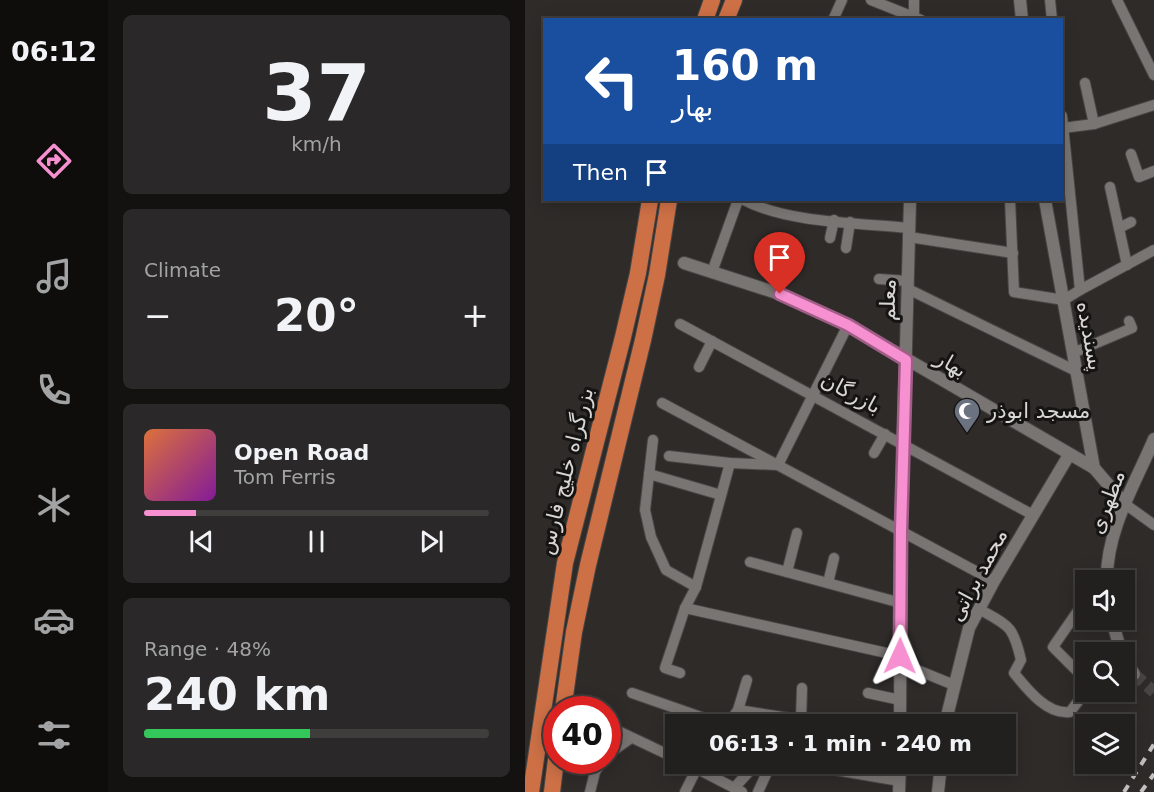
<!DOCTYPE html>
<meta charset="utf-8">
<style>
body{margin:0;font-family:"DejaVu Sans",Vazirmatn,sans-serif;background:#2a2828;color:#f1f3f6;height:100vh;display:flex;flex-direction:column;font-size:22px;white-space:nowrap}
*{box-sizing:border-box;margin:0}
p{font-size:20px;color:#a2a3a4}
.icon{flex:none;width:33px;height:33px;fill:none;stroke:currentColor;stroke-width:2;stroke-linecap:round;stroke-linejoin:round}
.map{position:relative;flex:1;overflow:hidden}
.panel{display:flex;flex-direction:column;gap:15px;padding:15px;background:#131211;width:417px}
.panel>*{flex:none}
.banner{position:absolute;left:18px;top:18px;width:520px;height:183px;border-radius:0px;box-shadow:0 3px 15px #0003,0 0 0 2px #3f3e3d;background:#1a4fa0;color:#fff;overflow:hidden}
.buttons{position:absolute;left:550px;top:570px;display:grid;gap:12px}
.buttons a{display:grid;place-items:center;width:60px;height:60px;border-radius:0px;background:#22201f;box-shadow:0 3px 15px #0003,0 0 0 2px #3f3e3d;font-size:30px}
.speed{position:absolute;left:18px;top:696px;display:flex;gap:12px;font-size:30px;font-weight:700;text-align:center}
.speed>*{display:grid;place-content:center;width:78px;height:78px;border-radius:50%;background:#22201f;box-shadow:0 3px 15px #0003,0 0 0 2px #3f3e3d;line-height:1}
.speed .limit{border:9px solid #d22;background:#fff;color:#111}
.pin{position:absolute;display:grid;place-items:center;width:51px;height:51px;color:#fff;margin:-62px -26px;border-radius:50% 50% 50% 0;rotate:-45deg;box-shadow:0 0 6px #0007}
.pin .icon{rotate:45deg}
.me{position:absolute;width:66px;margin:-33px;rotate:1deg;stroke-linejoin:round;filter:drop-shadow(0 0 4px #0008)}
.turn{display:flex;align-items:center;gap:21px;height:126px;padding:0 30px;font-size:27px}
.turn .icon{width:78px;height:78px;stroke-width:2.5}
.turn b{display:block;font-size:42px;line-height:51px}
.then{display:flex;align-items:center;height:57px;padding:0 30px;background:#0003;gap:12px;font-size:22px}
.big{font-size:45px;font-weight:600;line-height:1.1}
.panel .widget{flex:1;display:flex;flex-direction:column;justify-content:center;gap:9px;min-width:0;padding:0 21px;border-radius:9px;background:#2a2828}
.panel .dial{align-items:center;gap:0}
.dial b{font-size:78px;line-height:1}
.song{display:flex;align-items:center;gap:18px}
.cover{width:72px;height:72px;border-radius:9px;background:linear-gradient(135deg,hsl(20 70% 55%),hsl(290 70% 35%))}
.played{height:6px;border-radius:3px;background:linear-gradient(90deg,#f690d0 15%,#3f3e3d 15%)}
.keys{display:flex;justify-content:space-around;direction:ltr}
.heat{display:flex;justify-content:space-between;align-items:center;font-size:33px;direction:ltr}
.charge{height:9px;border-radius:4px;background:linear-gradient(90deg,#34c759 48%,#3f3e3d 0)}
.trip{position:absolute;left:140px;top:714px;width:351px;height:60px;border-radius:0px;background:#22201f;box-shadow:0 3px 15px #0003,0 0 0 2px #3f3e3d;font-weight:600;line-height:60px;text-align:center}
main{display:flex;flex:1;min-height:0}
.tab-bar{display:flex;flex-direction:column;width:108px;justify-content:space-around;align-items:center;background:#0e0d0c;color:#a2a3a4}
.tab-bar .icon{width:42px;height:42px}
.tab-bar .current{color:#f690d0}
.tab-bar b{font-size:27px;color:#f1f3f6}
.map>svg:first-child{display:block}
.lines{fill:none;stroke-linecap:round;stroke-linejoin:round}
.tertiary-tunnel{stroke:#484543;stroke-width:12;stroke-dasharray:12 6;stroke-linecap:butt}
.minor-casing{stroke:#494645;stroke-width:12}
.tertiary-casing{stroke:#494645;stroke-width:14}
.trunk-casing{stroke:#494645;stroke-width:18}
.minor{stroke:#797573;stroke-width:10}
.tertiary{stroke:#797573;stroke-width:12}
.trunk{stroke:#cd7046;stroke-width:16}
.rail{stroke:#c3c1bf;stroke-width:4;stroke-dasharray:8 8;stroke-linecap:butt}
.route-casing{stroke:#a05e87;stroke-width:15}
.route{stroke:#f690d0;stroke-width:10}
.labels{text-anchor:middle;dominant-baseline:central;stroke-width:6;stroke-linejoin:round;paint-order:stroke}
.street-label{font-size:21px;fill:#d9d7d5;stroke:#151413}
.poi-label{font-size:21px;fill:#d9d7d5;stroke:#151413;text-anchor:start}
</style>
<main>
<nav class="tab-bar">
<b>06:12</b>
<svg class="icon current" aria-label="directions" viewBox="0 0 24 24"><path d="M12 3l9 9-9 9-9-9zM9 14v-3h6M13 9l2 2-2 2"/></svg>
<svg class="icon" aria-label="music" viewBox="0 0 24 24"><path d="M9 18V5l10-2v13"/><circle cx="6" cy="18" r="3"/><circle cx="16" cy="16" r="3"/></svg>
<svg class="icon" aria-label="phone" viewBox="0 0 24 24"><path d="M5 4h4l2 5-3 2q2 4 5 5l2-3 5 2v4C11 20 4 13 5 4z"/></svg>
<svg class="icon" aria-label="climate" viewBox="0 0 24 24"><path d="M12 3v18M4 7l16 10M4 17L20 7"/></svg>
<svg class="icon" aria-label="car" viewBox="0 0 24 24"><path d="M5 17H2v-5l4-1 3-4h7l3 4 3 1v5h-3M9 17h6M6 11h13"/><circle cx="7" cy="17" r="2"/><circle cx="17" cy="17" r="2"/></svg>
<svg class="icon" aria-label="filters" viewBox="0 0 24 24"><path d="M4 7h16M4 17h16"/><circle cx="9" cy="7" r="2"/><circle cx="15" cy="17" r="2"/></svg>
</nav>
<section class="panel">
<div class="widget dial"><b>37</b><p>km/h</p></div>
<div class="widget"><p>Climate</p>
<div class="heat"><a>−</a><b class="big">20°</b><a>+</a></div>
</div>
<div class="widget">
<div class="song"><i class="cover"></i><div><b>Open Road</b><p>Tom Ferris</p></div></div>
<div class="played"></div>
<div class="keys"><svg class="icon" aria-label="previous" viewBox="0 0 24 24"><path d="M18 5L8 12l10 7zM5 5v14"/></svg><svg class="icon" aria-label="pause" viewBox="0 0 24 24"><path d="M8 5v14M16 5v14"/></svg><svg class="icon" aria-label="next" viewBox="0 0 24 24"><path d="M6 5l10 7-10 7zM19 5v14"/></svg></div>
</div>
<div class="widget"><p>Range · 48%</p><b class="big">240 km</b><div class="charge"></div></div>
</section>
<div class="map">
<svg width="629" height="792" viewBox="0 0 629 792">
<rect width="100%" height="100%" fill="#2e2b29"/>
<g class="lines">
<polyline class="tertiary-tunnel" points="609,674 629,692"/>
<g class="minor-casing">
<g id="minor">
<polyline points="346,0 396,20"/>
<polyline points="525,0 527,20"/>
<polyline points="592,0 629,75"/>
<polyline points="389,17 389,0"/>
<polyline points="308,20 317,0"/>
<polyline points="560,83 569,124"/>
<polyline points="537,116 555,290"/>
<polyline points="538,128 569,124 629,105"/>
<polyline points="606,154 614,177 629,171"/>
<polyline points="585,187 602,265"/>
<path d="M 219,200 C 262,223 335,223 384,228"/>
<polyline points="485,200 489,292 539,300 555,290 629,250"/>
<polyline points="594,228 606,222"/>
<polyline points="384,237 488,253"/>
<polyline points="305,238 309,220"/>
<polyline points="321,248 325,222"/>
<polyline points="187,272 213,200"/>
<polyline points="354,279 383,281"/>
<polyline points="383,289 551,371"/>
<polyline points="155,324 508,515"/>
<polyline points="548,353 607,328 604,321"/>
<polyline points="174,367 187,341"/>
<polyline points="137,403 469,581"/>
<polyline points="128,440 120,510 126,537 141,570 171,587"/>
<polyline points="349,453 360,434"/>
<polyline points="144,456 205,463 253,465 323,325"/>
<polyline points="124,474 196,495"/>
<polyline points="600,504 629,525"/>
<polyline points="225,562 376,603"/>
<polyline points="262,572 272,533"/>
<polyline points="303,583 309,558"/>
<polyline points="561,599 528,647 556,675 561,683"/>
<polyline points="160,608 375,656"/>
<path d="M 454,609 C 484,626 488,625 496,660 L 489,673 C 502,689 522,715 545,712 L 561,691"/>
<polyline points="375,663 429,685"/>
<polyline points="155,673 140,668 160,608 171,587 205,463"/>
<polyline points="107,693 196,724"/>
<polyline points="343,693 375,700"/>
<polyline points="213,710 303,724"/>
<polyline points="276,720 277,688"/>
<polyline points="203,724 213,710 222,680"/>
<polyline points="91,730 150,758"/>
<polyline points="82,755 106,738"/>
<polyline points="163,764 217,792"/>
<polyline points="275,764 375,781"/>
<polyline points="209,788 231,764"/>
<polyline points="65,792 70,772 78,760"/>
<polyline points="160,792 174,764"/>
<polyline points="233,792 243,770"/>
</g>
</g>
<g class="tertiary-casing">
<g id="tertiary">
<polyline points="495,0 497,20"/>
<polyline points="389,20 389,17"/>
<polyline points="520,200 569,468 600,504"/>
<polyline points="159,263 255,294 323,325 569,468"/>
<path d="M 582,580 C 581,531 610,484 629,439"/>
<polyline points="587,620 596,652"/>
<polyline points="600,659 609,674"/>
<polyline points="375,724 376,531 385,200"/>
<polyline points="420,724 444,628 469,581 544,455"/>
<polyline points="374,792 375,764"/>
<polyline points="413,792 416,764"/>
</g>
</g>
<g class="trunk-casing">
<g id="trunk">
<polyline points="180,20 187,0"/>
<polyline points="201,20 209,0"/>
<polyline points="38,710 49,632 63,565 118,340 132,275 144,200"/>
<polyline points="6,792 40,563 98,337 113,273 125,200"/>
<polyline points="27,792 32,751"/>
</g>
</g>
<use href="#minor" class="minor"/>
<use href="#tertiary" class="tertiary"/>
<use href="#trunk" class="trunk"/>
<g class="rail">
<polyline points="599,792 629,744"/>
<polyline points="616,792 629,774"/>
</g>
</g>
<g class="lines">
<g class="route-casing">
<polyline id="route" points="255,294 323,325 381,360 376,531 375,656"/>
</g>
<use href="#route" class="route"/>
</g>
<defs>
<g id="mosque-pin" transform="scale(1.35)"><path d="M0 17L-7.5 6A9.5 9.5 0 1 1 7.5 6Z" fill="#6b7280" stroke="#151413"/><path d="M3.5-4.9A6 6 0 1 0 3.5 4.9A5 5 0 1 1 3.5-4.9Z" fill="#fff"/></g>
</defs>
<g fill-rule="evenodd">
<use href="#mosque-pin" x="442" y="411"/>
</g>
<g class="labels">
<g class="street-label">
<text transform="translate(363 300) rotate(-89)">معلم</text>
<text transform="translate(565 336) rotate(80)">پسندیده</text>
<text transform="translate(426 364) rotate(30)">بهار</text>
<text transform="translate(326 393) rotate(28)">بازرگان</text>
<text transform="translate(41 471) rotate(-76)">بزرگراه خلیج فارس</text>
<text transform="translate(582 502) rotate(-69)">مطهری</text>
<text transform="translate(453 575) rotate(-62)">محمد براتی</text>
</g>
<g class="poi-label">
<text x="462" y="411">مسجد ابوذر</text>
</g>
</g>
</svg>
<div class="buttons">
<a><svg class="icon" aria-label="sound" viewBox="0 0 24 24"><path d="M4 9h4l5-4v14l-5-4H4zM17 9q2 3 0 6"/></svg></a>
<a><svg class="icon" aria-label="search" viewBox="0 0 24 24"><circle cx="10" cy="10" r="6"/><path d="M15 15l6 6"/></svg></a>
<a><svg class="icon" aria-label="layers" viewBox="0 0 24 24"><path d="M12 4l9 5-9 5-9-5zM3 14l9 5 9-5"/></svg></a>
</div>
<div class="speed"><div class="limit">40</div></div>
<div class="pin" style="left:255px;top:294px;background:#d93025"><svg class="icon" aria-label="arrive" viewBox="0 0 24 24"><path d="M6 21V4h12l-3 4 3 4H6"/></svg></div>
<svg class="me" style="left:375px;top:656px" viewBox="-20 -20 40 40"><path d="M0-17L14 15 0 8-14 15z" fill="#f690d0" stroke="#fff" stroke-width="4"/></svg>
<div class="trip">06:13 · 1 min · 240 m</div>
<div class="banner">
<div class="turn"><svg class="icon" aria-label="left" viewBox="0 0 24 24"><path d="M17 20v-9H6M10 6l-5 5 5 5"/></svg><div><b>160 m</b>بهار</div></div>
<div class="then">Then<svg class="icon" aria-label="arrive" viewBox="0 0 24 24"><path d="M6 21V4h12l-3 4 3 4H6"/></svg></div>
</div>
</div>
</main>
